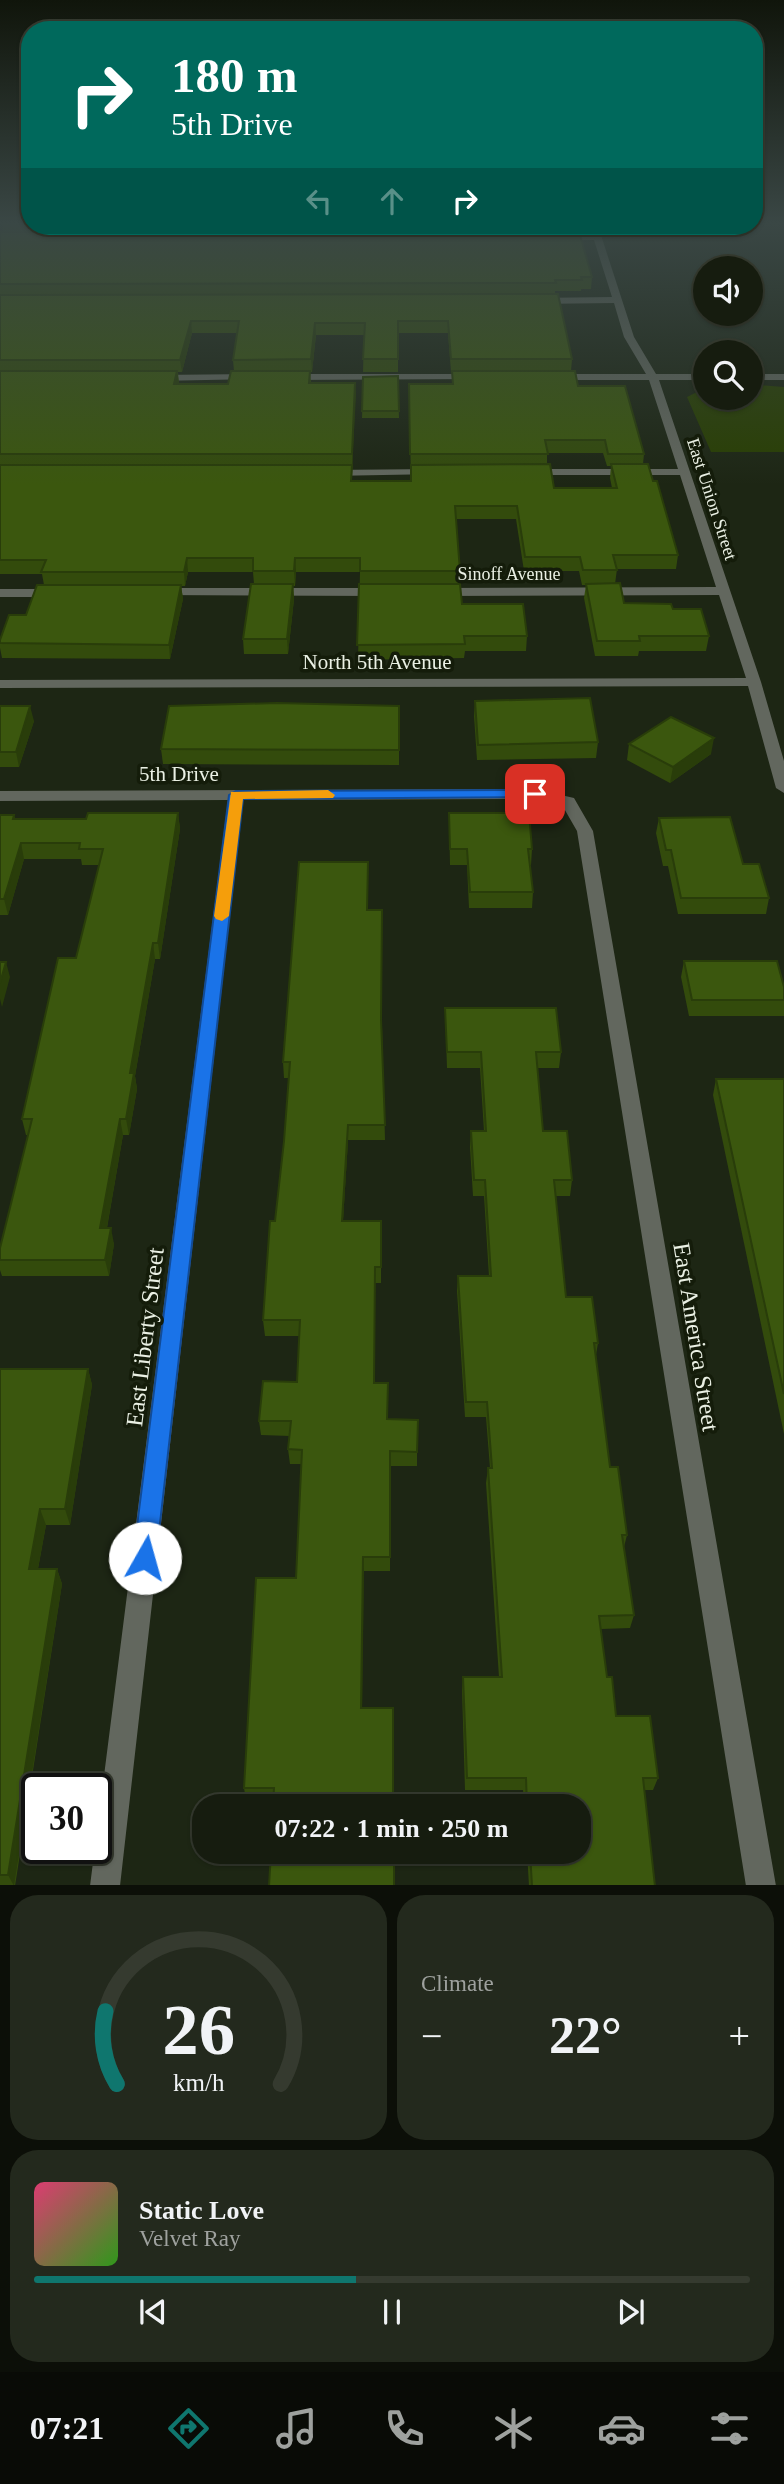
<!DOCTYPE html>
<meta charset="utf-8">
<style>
body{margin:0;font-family:Georgia,serif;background:#23291d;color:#f1f3f6;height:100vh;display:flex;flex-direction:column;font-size:26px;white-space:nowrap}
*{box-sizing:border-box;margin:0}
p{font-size:23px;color:#9ea19e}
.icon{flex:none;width:38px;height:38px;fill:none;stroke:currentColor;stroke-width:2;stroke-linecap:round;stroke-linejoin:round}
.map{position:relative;height:1885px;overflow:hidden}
.drawer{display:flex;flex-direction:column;gap:10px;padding:10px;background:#0c0f08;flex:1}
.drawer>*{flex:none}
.top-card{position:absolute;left:21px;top:21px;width:742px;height:214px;border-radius:28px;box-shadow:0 2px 5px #0004,0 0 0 2px #353a2f;background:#00695c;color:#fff;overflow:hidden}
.buttons{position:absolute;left:693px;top:256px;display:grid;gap:14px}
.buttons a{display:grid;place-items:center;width:70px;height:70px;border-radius:50%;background:#161c0f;box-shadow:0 2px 5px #0004,0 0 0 2px #353a2f;font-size:35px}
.speed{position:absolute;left:21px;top:1773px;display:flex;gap:14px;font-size:35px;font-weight:700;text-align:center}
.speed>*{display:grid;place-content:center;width:91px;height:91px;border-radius:50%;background:#161c0f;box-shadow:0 2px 5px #0004,0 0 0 2px #353a2f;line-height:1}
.speed .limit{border:4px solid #111;border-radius:10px;background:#fff;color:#111}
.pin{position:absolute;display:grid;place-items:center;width:60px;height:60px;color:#fff;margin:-30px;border-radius:14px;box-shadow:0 4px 10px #0006}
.me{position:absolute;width:77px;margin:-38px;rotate:7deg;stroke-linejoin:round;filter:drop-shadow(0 0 5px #0008)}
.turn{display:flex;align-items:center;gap:24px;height:147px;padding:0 35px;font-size:32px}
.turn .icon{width:91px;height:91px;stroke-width:2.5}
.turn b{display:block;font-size:49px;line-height:60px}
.lanes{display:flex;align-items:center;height:66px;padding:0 35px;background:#0003;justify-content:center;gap:35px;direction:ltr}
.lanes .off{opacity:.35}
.big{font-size:52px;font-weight:700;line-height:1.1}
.drawer .card{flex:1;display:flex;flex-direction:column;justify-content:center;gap:10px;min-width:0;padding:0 24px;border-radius:28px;background:#23291d}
.drawer .dial{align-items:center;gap:0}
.dial svg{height:182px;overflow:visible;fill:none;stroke:#353a2f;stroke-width:7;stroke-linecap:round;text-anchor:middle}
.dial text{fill:#f1f3f6;stroke:none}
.song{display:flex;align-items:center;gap:21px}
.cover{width:84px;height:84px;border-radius:10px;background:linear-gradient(135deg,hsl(340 70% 55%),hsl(110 70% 35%))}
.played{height:7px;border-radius:4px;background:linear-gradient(90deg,#0f766e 45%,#353a2f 45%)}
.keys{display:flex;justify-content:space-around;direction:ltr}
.heat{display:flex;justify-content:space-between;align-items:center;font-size:38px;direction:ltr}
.drawer .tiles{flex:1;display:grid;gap:10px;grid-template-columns:1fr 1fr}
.card:last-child{grid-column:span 2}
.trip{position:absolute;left:192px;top:1794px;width:399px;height:70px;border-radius:28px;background:#161c0f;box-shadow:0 2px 5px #0004,0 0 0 2px #353a2f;font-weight:700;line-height:70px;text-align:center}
.menu{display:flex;height:112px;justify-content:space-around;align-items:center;background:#090b06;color:#9ea19e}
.menu .icon{width:49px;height:49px}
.menu .selected{color:#0f766e}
.menu b{font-size:32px;color:#f1f3f6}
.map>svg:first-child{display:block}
.green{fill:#293f02}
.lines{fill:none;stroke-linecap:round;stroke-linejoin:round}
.minor{fill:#62675e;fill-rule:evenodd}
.wall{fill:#334b0c;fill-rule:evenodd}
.shaded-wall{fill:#293d0a}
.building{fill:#3b570e;stroke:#293d0a;stroke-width:2}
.route{fill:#1a73e8;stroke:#114b97;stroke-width:2}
.slow{fill:#f59e0b}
.labels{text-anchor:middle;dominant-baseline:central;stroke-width:7;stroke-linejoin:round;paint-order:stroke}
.far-street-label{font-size:18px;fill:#eaf0e4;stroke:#141c0a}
.street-label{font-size:21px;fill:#eaf0e4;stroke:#141c0a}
.near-street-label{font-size:24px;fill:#eaf0e4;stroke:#141c0a}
</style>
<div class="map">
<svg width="784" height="1886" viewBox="0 0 784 1886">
<rect width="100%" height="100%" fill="#1d2614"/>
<polygon class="green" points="760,385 784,387 784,452 711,452 687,397 703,389 705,389 705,397 751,397 751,390"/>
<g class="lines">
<g class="minor">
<polygon points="595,227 599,229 634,337 656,374 705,374 705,380 659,380 761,682 784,761 784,793 776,788 748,686 0,688 0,680 746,678 719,595 437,596 431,592 437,588 716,587 680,475 528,475 522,472 528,469 678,469 649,380 555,380 550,377 555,374 646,374 624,337 614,303 535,304 530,301 535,298 612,297 594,240 556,241 552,238 556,235 593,235 591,229"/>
<polygon points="254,374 258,375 258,379 156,381 151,378 156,375"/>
<polygon points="474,374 479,377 478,379 289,380 284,377 289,374"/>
<rect x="751" y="374" width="33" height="6"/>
<polygon points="434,469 438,470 438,474 329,476 323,473 329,470"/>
<polygon points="161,588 381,588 387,592 381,596 156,595 155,592"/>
<polygon points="0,589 56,589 62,593 56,597 0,597"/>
<polygon points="535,789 574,798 593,831 776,1886 746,1886 577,831 562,805 535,799 243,800 120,1886 90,1886 228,800 0,801 0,791"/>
</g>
</g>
<g class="wall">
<path d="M 30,221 L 30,226 L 575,226 L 575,231 L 592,277 L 591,289 L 581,289 L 581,291 L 555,291 L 555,294 L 572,359 L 571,371 L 578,386 L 644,454 L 643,464 L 653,481 L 678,555 L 676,569 L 617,569 L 615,584 L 624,603 L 673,609 L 709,636 L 706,651 L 639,651 L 638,656 L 595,656 L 584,598 L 586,585 L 582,585 L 579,571 L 524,571 L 516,519 L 456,519 L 460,571 L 459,584 L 462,604 L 527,636 L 526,651 L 465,651 L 464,658 L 358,660 L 360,572 L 296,572 L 295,586 L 293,586 L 294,599 L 288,654 L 244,654 L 243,639 L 254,584 L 253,572 L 188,572 L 185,586 L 181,586 L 183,599 L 170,659 L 2,658 L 0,648 L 0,640 L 26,615 L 44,585 L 42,574 L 0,574 L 0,232 L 3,232 L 2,223 ZM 192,333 L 237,333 L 233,360 L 234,371 L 228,384 L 179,384 L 178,372 L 182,372 ZM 398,333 L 448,333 L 451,372 L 452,372 L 452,384 L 409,384 L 411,481 L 352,481 L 355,383 L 311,383 L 310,372 L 312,372 L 316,335 L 364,335 L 363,372 L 398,372 ZM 547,453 L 603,453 L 607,466 L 611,466 L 610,478 L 612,488 L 554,488 L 547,464 Z"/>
<polygon points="398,376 399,418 362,418 363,377"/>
<polygon points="475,701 598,742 596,758 477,760 474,716"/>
<polygon points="0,706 34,721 19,767 0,767"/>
<polygon points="399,706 399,765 163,764 161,749"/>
<polygon points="629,744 711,754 670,783 627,760"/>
<polygon points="178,813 180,829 160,959 155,959 135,1076 137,1089 129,1135 123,1135 107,1228 114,1244 109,1276 2,1276 0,1270 0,1248 28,1135 26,1135 22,1119 76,958 99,865 82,865 81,859 24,859 8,915 0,915 0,815 14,815 15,819 86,819"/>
<polygon points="449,813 532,849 531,865 530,865 533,892 532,908 469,908 467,865 450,865"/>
<polygon points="659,818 743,864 769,898 766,914 678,914 668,866 663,866 656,833"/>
<polygon points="368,877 367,910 382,1025 385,1140 348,1140 343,1221 381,1221 381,1283 375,1283 374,1383 388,1419 417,1452 417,1466 390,1466 390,1571 364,1571 273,1800 246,1800 244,1788 296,1578 301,1464 290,1464 288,1449 290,1436 261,1435 259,1421 297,1382 300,1336 265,1336 263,1320 284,1141 289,1078 284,1078 283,1062"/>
<polygon points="684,961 784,987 784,1016 689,1016 681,977"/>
<polygon points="445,1008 561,1052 559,1068 537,1068 543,1131 572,1180 570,1196 555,1196 566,1297 598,1343 596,1355 610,1467 627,1535 624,1547 634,1615 630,1628 601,1629 607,1677 616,1716 658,1778 653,1790 644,1790 655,1886 529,1886 527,1852 579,1852 579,1806 524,1806 523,1790 465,1790 462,1690 463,1677 499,1677 486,1483 488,1468 490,1468 486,1417 465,1417 457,1291 458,1276 489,1276 484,1196 473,1196 470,1147 471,1131 484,1131 480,1068 447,1068"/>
<polygon points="716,1079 784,1079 784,1434 713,1095"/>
<polygon points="0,1369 88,1369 92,1385 70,1525 46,1525 38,1569 57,1569 62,1584 15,1886 0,1886"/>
</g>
<g class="shaded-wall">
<polygon points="191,321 192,333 182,372 180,360"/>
<polygon points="315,323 316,335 312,372 311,359"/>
<polygon points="177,371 179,383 175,397 174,384"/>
<polygon points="355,383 356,395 352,467 352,454"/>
<polygon points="187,558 188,572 185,586 184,572"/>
<polygon points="295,558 296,572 295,586 294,571"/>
<polygon points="293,584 294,599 288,654 287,639"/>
<polygon points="181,585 183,599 170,659 169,645"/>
<polygon points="30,706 34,721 19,767 16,752"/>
<polygon points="714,738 711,754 670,783 673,767"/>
<polygon points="178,813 180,829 160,959 158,943"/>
<polygon points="21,843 24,859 8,915 4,899"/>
<polygon points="153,943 155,959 135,1076 137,1089 129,1135 126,1119 130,1073"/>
<polygon points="6,962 10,977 2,1007 0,999 0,983"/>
<polygon points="120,1119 123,1135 104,1244 100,1228"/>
<polygon points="348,1125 348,1140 342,1236 342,1221"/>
<polygon points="111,1228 114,1244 109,1276 105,1260"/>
<polygon points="88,1369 92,1385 70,1525 65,1509"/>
<polygon points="40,1509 46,1525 35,1584 29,1569"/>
<polygon points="363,1557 364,1571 362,1720 361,1708"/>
<polygon points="57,1569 62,1584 14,1886 8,1875"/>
</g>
<g class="building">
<polygon points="3,221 30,221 30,223 2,223"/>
<polygon points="0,232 579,232 592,277 581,277 582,280 555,280 556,283 0,284"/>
<polygon points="558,294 572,359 451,359 448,321 398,321 398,359 363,359 365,323 315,323 311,359 233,360 239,321 191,321 180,360 0,360 0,295"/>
<polygon points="0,371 177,371 174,384 228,384 231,371 310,371 309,383 355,383 352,454 0,454"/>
<polygon points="452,371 575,371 578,386 625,386 644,454 608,454 605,440 545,440 548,454 410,454 409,384 453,384"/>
<polygon points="398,376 399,411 362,411 363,377"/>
<polygon points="550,464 554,488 617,488 611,464 648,464 653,481 657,481 678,555 613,555 617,570 583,570 580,557 525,557 517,506 455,506 460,571 360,571 360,558 295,558 294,571 253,571 253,558 187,558 184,572 41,572 46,560 0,560 0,465 352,465 351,481 411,481 411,465"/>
<polygon points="620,583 624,603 671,604 673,609 701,609 709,636 639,636 640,641 597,641 586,584"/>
<polygon points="251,584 293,584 287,639 243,639"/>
<polygon points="359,584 460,584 462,604 523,604 527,636 464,636 465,644 357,645"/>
<polygon points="37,585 181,585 169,645 0,643 0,640 9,615 26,615"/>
<polygon points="590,698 598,742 478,745 475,701"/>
<polygon points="277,703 399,706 399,750 161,749 169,706"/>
<polygon points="0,706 30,706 16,752 0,752"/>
<polygon points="671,717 714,738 673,767 629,744"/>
<polygon points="88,813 178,813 158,943 153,943 130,1073 134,1073 126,1119 120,1119 100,1228 111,1228 105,1260 0,1260 0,1248 32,1119 22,1119 58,958 76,958 103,849 79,849 80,843 21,843 4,899 0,899 0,815 14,815 13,819 86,819"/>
<polygon points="449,813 529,813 532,849 528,849 533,892 470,892 467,849 450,849"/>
<polygon points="730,817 743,864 759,864 769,898 681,898 671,850 666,850 659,818"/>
<polygon points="299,862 368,862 367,910 382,910 381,1019 385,1125 348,1125 342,1221 381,1221 381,1267 375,1267 374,1383 388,1383 387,1419 418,1420 417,1452 390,1451 390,1557 363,1557 361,1708 393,1708 393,1806 273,1806 274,1788 244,1788 256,1578 296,1578 302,1450 288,1449 291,1421 259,1421 263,1381 297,1382 300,1320 263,1320 270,1221 275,1221 284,1141 290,1062 283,1062"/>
<polygon points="684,961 777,961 784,987 784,1000 692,1000"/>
<polygon points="0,962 6,962 0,983"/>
<polygon points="445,1008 556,1008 561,1052 536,1052 543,1131 567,1131 572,1180 554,1180 566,1297 592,1297 598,1343 594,1343 610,1467 618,1467 627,1535 622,1535 634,1615 599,1616 607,1677 612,1677 616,1716 650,1716 658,1778 643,1778 655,1886 532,1886 530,1852 579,1852 579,1806 527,1806 526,1778 467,1778 463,1677 502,1677 488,1468 492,1468 487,1402 466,1402 458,1276 491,1276 485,1180 474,1180 471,1131 486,1131 481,1052 447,1052"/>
<polygon points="716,1079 784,1079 784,1394"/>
<polygon points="0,1369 88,1369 65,1509 40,1509 29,1569 57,1569 8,1875 0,1875"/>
<polygon points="271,1852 394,1852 394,1886 269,1886"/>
</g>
<linearGradient id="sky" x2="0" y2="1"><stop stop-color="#10150b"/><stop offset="0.46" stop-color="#3a4745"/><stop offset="1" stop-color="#3a4745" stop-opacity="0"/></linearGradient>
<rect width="784" height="485" fill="url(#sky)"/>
<polygon class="route" points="535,790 542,794 540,797 243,799 156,1558 153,1566 145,1570 136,1566 133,1558 229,795 236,791"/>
<polygon class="slow" points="328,790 335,795 333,798 243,799 229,916 222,921 216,919 214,916 231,792"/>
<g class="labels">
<g class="far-street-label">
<text transform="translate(712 499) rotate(72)">East Union Street</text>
<text x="509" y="574">Sinoff Avenue</text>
</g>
<g class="street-label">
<text x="377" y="662">North 5th Avenue</text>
<text x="179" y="774">5th Drive</text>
</g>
<g class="near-street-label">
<text transform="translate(145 1337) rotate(-83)">East Liberty Street</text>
<text transform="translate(696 1337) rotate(81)">East America Street</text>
</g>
</g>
</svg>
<div class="buttons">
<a><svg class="icon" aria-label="sound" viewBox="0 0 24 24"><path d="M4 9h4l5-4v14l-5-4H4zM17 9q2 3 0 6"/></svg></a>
<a><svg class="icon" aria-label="search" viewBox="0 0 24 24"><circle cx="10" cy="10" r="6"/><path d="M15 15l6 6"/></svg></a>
</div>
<div class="speed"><div class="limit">30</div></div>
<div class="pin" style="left:535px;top:794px;background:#d93025"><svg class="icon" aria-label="arrive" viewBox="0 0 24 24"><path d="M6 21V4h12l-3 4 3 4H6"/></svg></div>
<svg class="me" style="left:145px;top:1558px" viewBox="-20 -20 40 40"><circle r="19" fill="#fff"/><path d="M0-13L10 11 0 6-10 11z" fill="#1a73e8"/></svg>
<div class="trip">07:22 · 1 min · 250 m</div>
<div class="top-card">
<div class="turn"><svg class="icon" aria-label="right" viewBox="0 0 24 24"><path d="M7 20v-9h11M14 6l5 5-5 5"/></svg><div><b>180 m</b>5th Drive</div></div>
<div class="lanes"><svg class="icon off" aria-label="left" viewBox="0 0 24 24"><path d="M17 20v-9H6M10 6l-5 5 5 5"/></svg><svg class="icon off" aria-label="ahead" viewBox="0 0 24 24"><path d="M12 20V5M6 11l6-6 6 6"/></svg><svg class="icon" aria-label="right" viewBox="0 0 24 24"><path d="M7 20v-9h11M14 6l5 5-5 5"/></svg></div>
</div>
</div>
<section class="drawer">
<div class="tiles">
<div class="card dial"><svg viewBox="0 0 100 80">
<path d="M14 69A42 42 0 1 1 86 69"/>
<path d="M14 69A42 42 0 0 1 9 37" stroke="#0f766e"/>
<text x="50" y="56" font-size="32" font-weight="700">26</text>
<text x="50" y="72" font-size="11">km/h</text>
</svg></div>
<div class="card"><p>Climate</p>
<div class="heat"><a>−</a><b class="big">22°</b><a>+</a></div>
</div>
<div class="card">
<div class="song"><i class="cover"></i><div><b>Static Love</b><p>Velvet Ray</p></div></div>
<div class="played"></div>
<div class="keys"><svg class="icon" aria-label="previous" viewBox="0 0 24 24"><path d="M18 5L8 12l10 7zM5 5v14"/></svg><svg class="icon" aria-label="pause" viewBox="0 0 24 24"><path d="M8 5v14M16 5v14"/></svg><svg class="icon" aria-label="next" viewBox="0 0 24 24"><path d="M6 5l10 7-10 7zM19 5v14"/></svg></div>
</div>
</div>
</section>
<nav class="menu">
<b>07:21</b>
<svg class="icon selected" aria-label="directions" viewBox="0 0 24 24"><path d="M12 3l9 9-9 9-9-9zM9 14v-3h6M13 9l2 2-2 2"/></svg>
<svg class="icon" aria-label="music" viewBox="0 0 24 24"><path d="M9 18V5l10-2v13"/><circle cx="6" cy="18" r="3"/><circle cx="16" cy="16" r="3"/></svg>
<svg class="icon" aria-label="phone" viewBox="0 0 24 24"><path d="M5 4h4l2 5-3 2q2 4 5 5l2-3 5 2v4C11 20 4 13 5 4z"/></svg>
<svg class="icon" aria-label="climate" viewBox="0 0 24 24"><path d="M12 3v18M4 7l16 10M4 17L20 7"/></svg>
<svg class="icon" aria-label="car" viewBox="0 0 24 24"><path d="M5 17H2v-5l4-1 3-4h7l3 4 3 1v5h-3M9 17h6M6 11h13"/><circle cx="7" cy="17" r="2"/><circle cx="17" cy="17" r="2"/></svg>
<svg class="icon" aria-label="filters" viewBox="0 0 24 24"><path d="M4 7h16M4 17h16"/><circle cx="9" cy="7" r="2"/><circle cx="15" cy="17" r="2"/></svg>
</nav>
